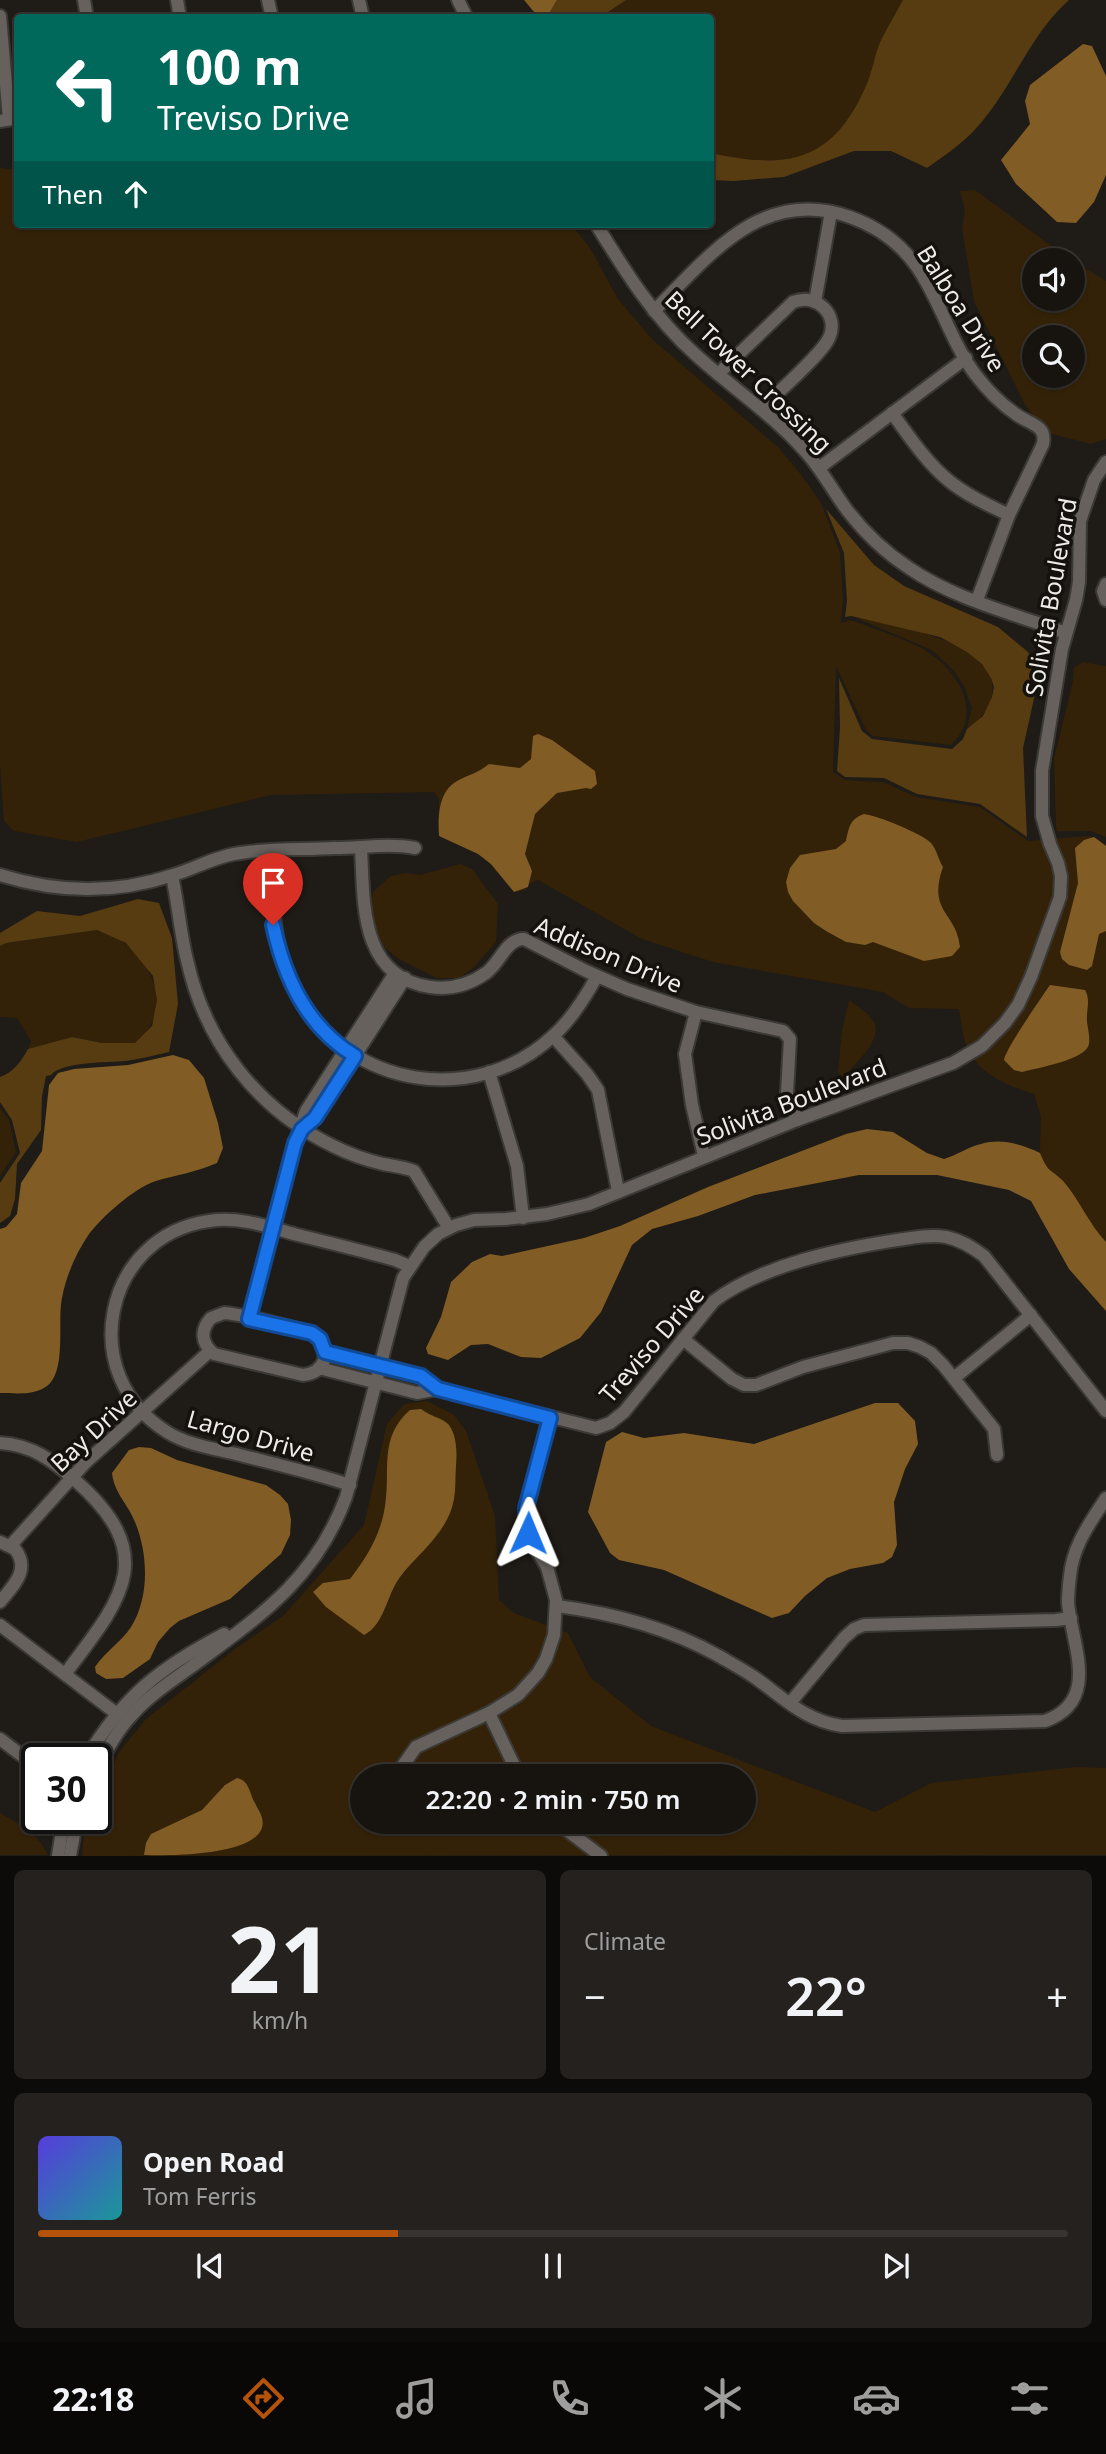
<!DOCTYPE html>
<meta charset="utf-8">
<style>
body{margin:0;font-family:"Noto Sans",sans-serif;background:#24211e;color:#f1f3f6;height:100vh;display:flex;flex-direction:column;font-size:26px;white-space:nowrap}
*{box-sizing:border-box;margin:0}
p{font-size:23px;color:#9e9e9f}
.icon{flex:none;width:38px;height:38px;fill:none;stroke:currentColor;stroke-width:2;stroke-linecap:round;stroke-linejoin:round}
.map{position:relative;height:1856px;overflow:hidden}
.sheet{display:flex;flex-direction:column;gap:14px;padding:14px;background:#0d0b09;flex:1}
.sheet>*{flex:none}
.guide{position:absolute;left:14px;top:14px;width:700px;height:214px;border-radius:7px;box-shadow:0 2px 5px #0004,0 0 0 2px #363330;background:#00695c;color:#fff;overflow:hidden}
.controls{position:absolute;left:1022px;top:248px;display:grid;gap:14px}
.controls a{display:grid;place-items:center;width:63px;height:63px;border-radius:50%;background:#171410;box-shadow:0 2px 5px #0004,0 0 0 2px #363330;font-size:35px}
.speed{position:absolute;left:21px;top:1743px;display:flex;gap:14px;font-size:35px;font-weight:700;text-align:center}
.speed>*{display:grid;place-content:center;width:91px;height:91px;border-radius:50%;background:#171410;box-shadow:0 2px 5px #0004,0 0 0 2px #363330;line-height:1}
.speed .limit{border:4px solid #111;border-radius:10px;background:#fff;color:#111}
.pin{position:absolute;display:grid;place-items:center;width:60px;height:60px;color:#fff;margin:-72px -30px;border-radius:50% 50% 50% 0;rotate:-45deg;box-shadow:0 0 7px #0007}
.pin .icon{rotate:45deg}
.me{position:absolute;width:77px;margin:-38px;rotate:1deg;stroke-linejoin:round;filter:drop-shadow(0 0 5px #0008)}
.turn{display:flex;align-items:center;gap:24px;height:147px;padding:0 28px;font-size:32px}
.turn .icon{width:91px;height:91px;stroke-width:2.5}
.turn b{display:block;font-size:49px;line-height:60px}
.then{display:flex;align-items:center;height:66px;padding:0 28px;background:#0003;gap:14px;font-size:26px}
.big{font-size:52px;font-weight:600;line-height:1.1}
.sheet .widget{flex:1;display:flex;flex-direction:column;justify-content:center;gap:10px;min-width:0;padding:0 24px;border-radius:10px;background:#24211e}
.sheet .dial{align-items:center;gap:0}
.dial b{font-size:91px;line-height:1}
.song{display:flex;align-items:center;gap:21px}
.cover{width:84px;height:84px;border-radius:10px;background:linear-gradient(135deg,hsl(250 70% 55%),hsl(180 70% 35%))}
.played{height:7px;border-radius:4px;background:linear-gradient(90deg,#b45309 35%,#363330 35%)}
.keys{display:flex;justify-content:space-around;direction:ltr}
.heat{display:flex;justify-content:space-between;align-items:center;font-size:38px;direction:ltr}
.sheet .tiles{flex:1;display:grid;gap:14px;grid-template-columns:1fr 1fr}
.widget:last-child{grid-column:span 2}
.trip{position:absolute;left:350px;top:1764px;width:406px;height:70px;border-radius:35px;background:#171410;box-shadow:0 2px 5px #0004,0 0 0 2px #363330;font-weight:600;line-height:70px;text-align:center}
.tabs{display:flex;height:112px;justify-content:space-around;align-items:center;background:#090806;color:#9e9e9f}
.tabs .icon{width:49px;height:49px}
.tabs .on{color:#b45309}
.tabs b{font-size:32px;color:#f1f3f6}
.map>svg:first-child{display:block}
.green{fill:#332208;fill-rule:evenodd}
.forest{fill:#573b11}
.water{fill:#815c25}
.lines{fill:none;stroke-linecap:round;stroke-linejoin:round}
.minor-casing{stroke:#3b3936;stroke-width:16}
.minor{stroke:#66615c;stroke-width:12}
.route-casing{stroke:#114b97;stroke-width:18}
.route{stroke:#1a73e8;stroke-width:12}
.labels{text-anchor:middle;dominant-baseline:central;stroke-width:7;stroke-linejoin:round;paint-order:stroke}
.street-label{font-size:24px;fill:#eeece9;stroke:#15120d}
</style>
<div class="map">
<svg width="1106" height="1856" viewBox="0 0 1106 1856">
<rect width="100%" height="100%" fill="#1f1b16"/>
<g class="green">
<path d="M 626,0 L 903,0 C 896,12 889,25 882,38 C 874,54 873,72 865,88 C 831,164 785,169 711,153 L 710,18 L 601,18 Z"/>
<path d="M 0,168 L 17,170 L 18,224 L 571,224 L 590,248 L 618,299 L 652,339 L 779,448 L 802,476 L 821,503 L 840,553 L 843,601 L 841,623 L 851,620 C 871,628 916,642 931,654 C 961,676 983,715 951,745 L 873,736 L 866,730 L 836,666 L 833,772 L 845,780 L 883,782 L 916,797 L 980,807 L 1028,841 L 1088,836 L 1098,839 L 1106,845 L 1106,1242 L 1092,1227 L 1063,1182 L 1047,1170 L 1040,1153 L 1041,1117 L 1034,1094 C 1006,1085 976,1074 965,1042 C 962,1032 961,1020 959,1009 L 909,1008 L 883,992 L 713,962 L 642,939 L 538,880 L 529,884 L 525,890 L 518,892 C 499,879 490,858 468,847 C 457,842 446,841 438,832 L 439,799 L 434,792 L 271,795 L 77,842 L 14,831 L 4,821 L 0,765 Z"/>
<path d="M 975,190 L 1072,261 L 1034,261 L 1034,299 L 1073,299 L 1073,261 L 1106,281 L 1106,439 L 1091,444 L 1052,434 L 1038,423 L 1024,403 L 974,301 L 962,228 L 965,211 L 960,191 ZM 1034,338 L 1073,338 L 1073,376 L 1034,376 Z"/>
<path d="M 856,618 C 891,624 1003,643 992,695 C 989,709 979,722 967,729 L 972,708 L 964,686 L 954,671 L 932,650 Z"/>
<polygon points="1083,662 1106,666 1106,837 1090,831 1057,831 1056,826 1054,759 1073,681 1074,668"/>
<polygon points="460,864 472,869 498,904 496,942 474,967 460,978 437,978 399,959 380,944 369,921 373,892 391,876 405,873 420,875"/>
<path d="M 97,930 C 106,934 119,938 127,945 C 158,972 171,1014 135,1043 L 102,1043 L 72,1037 L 28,1049 L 31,1041 L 17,1018 L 0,1017 L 0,946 L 6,943 Z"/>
<path d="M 849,1000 C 856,1006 866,1011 871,1018 C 888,1036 855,1063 843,1078 L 838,1072 L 842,1030 Z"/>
<polygon points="0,1108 9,1120 16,1152 0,1176"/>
<path d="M 427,1401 L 454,1415 L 466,1431 L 495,1516 L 499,1600 L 514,1613 L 568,1633 L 590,1677 L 651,1726 L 875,1812 L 931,1783 L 1077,1767 L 1106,1768 L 1106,1855 L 82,1856 L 84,1833 L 89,1818 L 96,1818 L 96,1800 L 119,1752 L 146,1719 L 235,1649 L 284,1615 L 364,1525 L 387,1424 L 404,1404 ZM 362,1776 L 744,1776 L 744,1822 L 362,1822 Z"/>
<path d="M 0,1813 C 19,1824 39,1834 48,1855 L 0,1855 Z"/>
</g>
<g class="forest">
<polygon points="557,0 626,0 601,17 547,17"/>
<path d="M 903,0 L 1069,0 C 1031,34 1015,81 984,119 C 968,140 948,153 927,168 L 891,151 L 854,151 L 784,177 L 734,181 L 711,180 L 711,153 C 785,169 831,164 865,88 C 873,72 874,54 882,38 C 889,25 896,12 903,0 Z"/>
<polygon points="826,509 874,565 904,586 998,627 1028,652 1039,676 1023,748 1027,837 980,804 917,794 884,778 845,777 837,771 840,728 839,678 862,731 872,739 952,749 963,739 967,729 983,716 992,697 994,687 991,678 982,664 967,652 940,637 851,616 845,617 847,601 844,553"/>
<path d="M 138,899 L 159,903 L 172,938 L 178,1004 L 169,1052 C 155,1055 140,1059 126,1061 C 107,1063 63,1061 51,1075 L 46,1076 L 42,1096 L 41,1130 L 17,1164 L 15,1199 L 10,1216 L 0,1223 L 0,1183 L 20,1153 L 12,1120 L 0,1102 L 0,1077 C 13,1073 22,1060 28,1049 L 72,1037 L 102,1043 L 135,1043 L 152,1026 L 157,1000 L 153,976 L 126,943 L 97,930 L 6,943 L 0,946 L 0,933 L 37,911 L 80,916 Z"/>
</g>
<g class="water">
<polygon points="524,0 557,0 547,17 539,18"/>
<polygon points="1083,44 1092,46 1106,76 1106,175 1094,202 1076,223 1057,222 1016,184 1001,160 1030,124 1025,101 1030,85"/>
<path d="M 538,734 L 552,740 L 595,771 L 597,784 L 591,789 L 586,788 L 557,793 L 535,814 L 525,854 L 532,871 L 528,887 L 514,892 L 491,864 L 478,854 L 439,836 C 438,816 438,790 459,780 C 470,774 478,773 489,764 L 520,768 L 531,759 L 533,736 Z"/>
<path d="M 864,814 C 876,815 923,834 931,843 C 937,850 938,859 943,867 C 927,913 957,912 960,947 L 952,956 L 924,961 L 873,942 L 865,945 L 846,942 L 826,931 L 814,923 L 793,901 L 788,892 L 786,882 L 790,868 L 800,855 L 836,849 L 846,841 C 849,827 850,819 864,814 Z"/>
<polygon points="1094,837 1106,846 1106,931 1099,934 1092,966 1087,970 1069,965 1062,959 1060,952 1078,883 1075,848 1084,840"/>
<path d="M 1050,985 L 1085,990 C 1091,1000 1086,1011 1087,1022 C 1088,1029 1090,1037 1089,1044 C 1086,1060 1037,1068 1022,1072 L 1014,1070 L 1004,1060 C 1005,1050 1041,998 1050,985 Z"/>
<path d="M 173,1055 L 189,1060 L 204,1078 L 218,1123 L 223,1148 L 217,1163 C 197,1172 176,1175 156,1181 C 134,1188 102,1217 89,1234 C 76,1253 66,1276 62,1298 C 57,1322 67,1370 47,1386 C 34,1396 15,1393 0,1393 L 0,1229 L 6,1227 L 17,1214 L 21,1183 L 42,1151 L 49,1085 L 58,1073 L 74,1069 L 128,1065 Z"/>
<path d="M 867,1129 L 893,1132 L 927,1153 L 944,1159 C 957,1155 968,1147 981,1144 C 1001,1138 1022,1144 1040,1153 C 1049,1175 1051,1168 1064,1182 C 1080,1201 1089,1224 1106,1242 L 1106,1311 L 1069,1269 L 1031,1201 L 1009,1190 L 937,1175 L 859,1175 L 755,1195 L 698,1216 L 652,1229 L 632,1245 L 601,1312 L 580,1338 L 541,1358 L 521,1357 L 488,1344 L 471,1345 L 448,1360 L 428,1354 L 426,1348 L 441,1317 L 451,1282 L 472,1262 L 490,1254 L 502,1256 L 584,1238 L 620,1226 L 708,1187 L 846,1134 Z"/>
<polygon points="875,1403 898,1403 915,1421 918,1444 905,1469 894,1502 897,1545 892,1557 883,1563 850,1569 827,1578 805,1596 789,1613 772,1618 664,1570 619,1560 610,1553 588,1512 606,1442 622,1432 644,1438 684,1433 754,1444"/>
<path d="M 421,1409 C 429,1416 441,1417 449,1425 C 457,1436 457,1453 456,1466 C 455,1477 456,1488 454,1499 C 448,1533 419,1552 400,1577 C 386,1596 385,1624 364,1635 L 326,1607 L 313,1592 L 323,1583 L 350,1579 C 367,1557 381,1534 385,1506 C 391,1470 378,1438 410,1410 Z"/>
<path d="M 139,1447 L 151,1448 L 177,1460 L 266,1485 L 280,1495 L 288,1504 L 291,1520 L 290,1535 L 281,1554 L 230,1599 L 179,1621 L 170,1628 L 158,1642 L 150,1659 L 123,1678 L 106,1679 L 96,1673 L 95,1667 C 105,1652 121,1642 131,1627 C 150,1597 148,1553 135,1522 C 128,1504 114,1493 112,1473 L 129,1450 Z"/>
<path d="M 237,1778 C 250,1781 249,1793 255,1803 C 257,1808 261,1813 262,1818 C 272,1856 169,1856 144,1855 L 146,1843 L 151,1834 L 202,1810 L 225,1785 Z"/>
</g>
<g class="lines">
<g class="minor-casing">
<g id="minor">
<polyline points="84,0 87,18"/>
<polyline points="177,0 180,18"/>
<polyline points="268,0 272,18"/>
<polyline points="359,0 363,18"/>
<polyline points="458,0 467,18"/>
<polyline points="0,16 9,119"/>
<polyline points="0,121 18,118"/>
<path d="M 596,224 C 625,271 654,318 696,355 C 731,387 772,414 804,450 C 821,468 832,490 847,510 C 864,532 886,553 909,568 C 954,599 1015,614 1066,633"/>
<polyline points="815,302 831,212"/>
<path d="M 654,311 C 710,255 762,186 850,217 C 878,227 901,244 917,267 C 940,300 951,342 975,374 C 987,390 1001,404 1017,415 C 1024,420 1034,423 1040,429 C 1044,433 1044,438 1043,444 L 1009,515 L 977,600"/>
<path d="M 718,374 L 793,302 C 804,298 815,299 824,308 C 832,316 834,328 829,338 C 822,354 775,395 761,409"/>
<path d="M 892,413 C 909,436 926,462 948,480 C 966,495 988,505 1009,515"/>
<polyline points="819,468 966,358"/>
<polyline points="1106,584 1103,591 1106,600"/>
<path d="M 361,848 C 364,902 359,977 430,987 C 450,990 469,985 486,973 C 500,963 506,939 524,939 L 586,971 L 627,989 L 696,1012 L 783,1031 L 790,1039 L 787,1093 L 797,1120"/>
<path d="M 271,851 C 273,903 271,948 298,995 C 349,1088 475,1108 553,1036 C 572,1019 585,998 597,976"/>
<path d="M 0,875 C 57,893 116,894 173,875 C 194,869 212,858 234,854 C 266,848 302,850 335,848 C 361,848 389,843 415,848"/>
<path d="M 172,876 C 178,903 180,932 187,960 C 205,1042 257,1109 333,1146 C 349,1154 366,1160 383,1164 C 393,1166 404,1167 414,1171 L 449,1228"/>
<polyline points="696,1012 685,1054 692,1105 704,1156"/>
<polyline points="553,1036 587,1074 598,1090 618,1191"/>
<polyline points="489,1072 517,1166 523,1218"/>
<polyline points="301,1129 315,1118 405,978"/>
<path d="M 224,1313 C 238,1314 306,1329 315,1336 C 324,1341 326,1351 324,1360 C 321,1370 312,1374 303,1375 L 214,1354 C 201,1343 200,1330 211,1318 Z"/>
<polyline points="249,1319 295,1143 306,1111 395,973"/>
<polyline points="683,1339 732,1379 744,1385 756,1385 803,1367 893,1343 908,1343 920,1347 931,1353 943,1365 994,1429 997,1455"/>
<polyline points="325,1352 421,1376 438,1389"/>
<path d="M 319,1368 L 417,1393 L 438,1389 L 596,1428 L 610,1423 L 624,1412 L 714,1301 C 762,1265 839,1249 897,1240 C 913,1238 930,1234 946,1237 C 961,1240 972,1247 984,1256 L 1106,1411"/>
<polyline points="954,1378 1031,1315"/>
<path d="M 0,1443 C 32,1445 52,1460 76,1481 C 161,1556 121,1600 65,1674"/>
<path d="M 350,1485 C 311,1472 271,1463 232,1453 C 210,1448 186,1444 167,1432 C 75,1375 103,1236 209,1221 C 239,1216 269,1227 298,1235 C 330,1243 363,1251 395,1260 L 409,1266"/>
<path d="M 0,1542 L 15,1549 C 31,1570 13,1586 0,1602"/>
<polyline points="11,1545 86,1462 210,1351"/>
<path d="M 557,1606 C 612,1613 668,1628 717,1655 C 729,1662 742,1669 754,1677 C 784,1698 805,1721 842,1726 L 1045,1721 C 1101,1701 1072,1645 1068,1603 C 1068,1594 1069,1584 1070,1576 C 1073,1545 1090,1523 1106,1498"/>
<polyline points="0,1625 121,1717"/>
<polyline points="790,1703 844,1638 854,1629 864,1625 1056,1620 1071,1618"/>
<polyline points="489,1713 519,1776"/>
<polyline points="0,1739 37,1767"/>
<path d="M 86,1759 C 123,1696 161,1667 224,1634"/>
<path d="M 96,1771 C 106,1752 116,1732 131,1716 C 151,1693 178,1677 202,1659 C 267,1611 317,1575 346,1497 L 403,1278 L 424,1247 L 438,1234 L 456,1225 L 474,1220 L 506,1219 L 547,1214 L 589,1204 L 797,1120 L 953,1063 L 982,1046 L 1005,1023 L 1018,1005 L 1031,977 L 1060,897 L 1061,876 L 1058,863 L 1050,844 L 1042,816 L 1042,771 L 1062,649 L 1076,600 L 1079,582 L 1080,521 L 1094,480 L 1106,462"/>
<polyline points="399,1771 416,1747 489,1713 518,1695 538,1673 546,1659 554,1635 556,1600 547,1567 530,1539 525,1516 549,1418"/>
<polyline points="556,1822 601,1856"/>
<polyline points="58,1856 64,1818"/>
<polyline points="70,1856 77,1818"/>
</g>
</g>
<use href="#minor" class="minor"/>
</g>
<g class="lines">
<g class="route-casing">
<path id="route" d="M 273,925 C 284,977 308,1028 355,1056 L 315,1118 L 302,1129 L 295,1143 L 249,1319 L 312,1333 L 320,1339 L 325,1352 L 421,1376 L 438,1389 L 550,1418 L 526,1508 L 528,1533"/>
</g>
<use href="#route" class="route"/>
</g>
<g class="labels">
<g class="street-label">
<text transform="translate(962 308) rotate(58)">Balboa Drive</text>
<text transform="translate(749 371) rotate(44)">Bell Tower Crossing</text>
<text transform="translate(1050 597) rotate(-80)">Solivita Boulevard</text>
<text transform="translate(609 954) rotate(23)">Addison Drive</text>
<text transform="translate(791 1101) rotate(-21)">Solivita Boulevard</text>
<text transform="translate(651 1344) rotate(-49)">Treviso Drive</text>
<text transform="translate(93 1430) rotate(-43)">Bay Drive</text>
<text transform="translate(251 1435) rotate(16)">Largo Drive</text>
</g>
</g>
</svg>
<div class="controls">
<a><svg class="icon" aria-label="sound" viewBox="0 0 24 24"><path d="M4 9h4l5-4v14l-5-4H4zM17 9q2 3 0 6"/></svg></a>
<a><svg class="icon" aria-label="search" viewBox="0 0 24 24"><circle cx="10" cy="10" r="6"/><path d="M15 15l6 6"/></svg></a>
</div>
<div class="speed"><div class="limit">30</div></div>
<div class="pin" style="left:273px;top:925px;background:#d93025"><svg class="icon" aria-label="arrive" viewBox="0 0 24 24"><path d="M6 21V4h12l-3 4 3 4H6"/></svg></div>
<svg class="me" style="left:528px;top:1533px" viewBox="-20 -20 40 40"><path d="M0-17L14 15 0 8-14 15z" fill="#1a73e8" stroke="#fff" stroke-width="4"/></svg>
<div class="trip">22:20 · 2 min · 750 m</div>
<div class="guide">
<div class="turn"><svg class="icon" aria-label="left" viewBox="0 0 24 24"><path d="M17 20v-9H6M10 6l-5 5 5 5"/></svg><div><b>100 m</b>Treviso Drive</div></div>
<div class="then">Then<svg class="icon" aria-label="ahead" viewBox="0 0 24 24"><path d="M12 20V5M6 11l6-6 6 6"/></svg></div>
</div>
</div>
<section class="sheet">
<div class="tiles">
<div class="widget dial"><b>21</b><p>km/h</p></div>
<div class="widget"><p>Climate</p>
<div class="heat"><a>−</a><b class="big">22°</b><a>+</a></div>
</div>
<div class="widget">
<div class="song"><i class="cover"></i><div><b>Open Road</b><p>Tom Ferris</p></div></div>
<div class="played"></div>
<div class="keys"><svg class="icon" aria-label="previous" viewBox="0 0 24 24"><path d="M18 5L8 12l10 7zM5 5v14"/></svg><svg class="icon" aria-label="pause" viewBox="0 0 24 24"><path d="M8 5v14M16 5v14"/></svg><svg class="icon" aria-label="next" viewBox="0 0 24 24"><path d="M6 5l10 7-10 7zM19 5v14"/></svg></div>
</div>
</div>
</section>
<nav class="tabs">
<b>22:18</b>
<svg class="icon on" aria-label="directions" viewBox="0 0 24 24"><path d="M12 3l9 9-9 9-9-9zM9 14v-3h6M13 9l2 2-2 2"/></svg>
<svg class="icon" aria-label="music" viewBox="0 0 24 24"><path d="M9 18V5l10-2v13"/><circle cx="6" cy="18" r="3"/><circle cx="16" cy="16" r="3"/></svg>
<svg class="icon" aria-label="phone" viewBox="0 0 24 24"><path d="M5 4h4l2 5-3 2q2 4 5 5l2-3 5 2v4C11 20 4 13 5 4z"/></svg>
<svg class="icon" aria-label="climate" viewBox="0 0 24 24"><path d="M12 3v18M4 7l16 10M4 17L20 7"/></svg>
<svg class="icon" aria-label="car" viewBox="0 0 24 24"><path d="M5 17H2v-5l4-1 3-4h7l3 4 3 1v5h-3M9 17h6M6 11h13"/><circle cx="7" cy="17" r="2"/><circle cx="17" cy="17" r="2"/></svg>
<svg class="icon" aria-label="filters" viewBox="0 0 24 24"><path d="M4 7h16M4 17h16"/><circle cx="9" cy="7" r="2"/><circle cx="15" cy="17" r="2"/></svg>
</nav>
